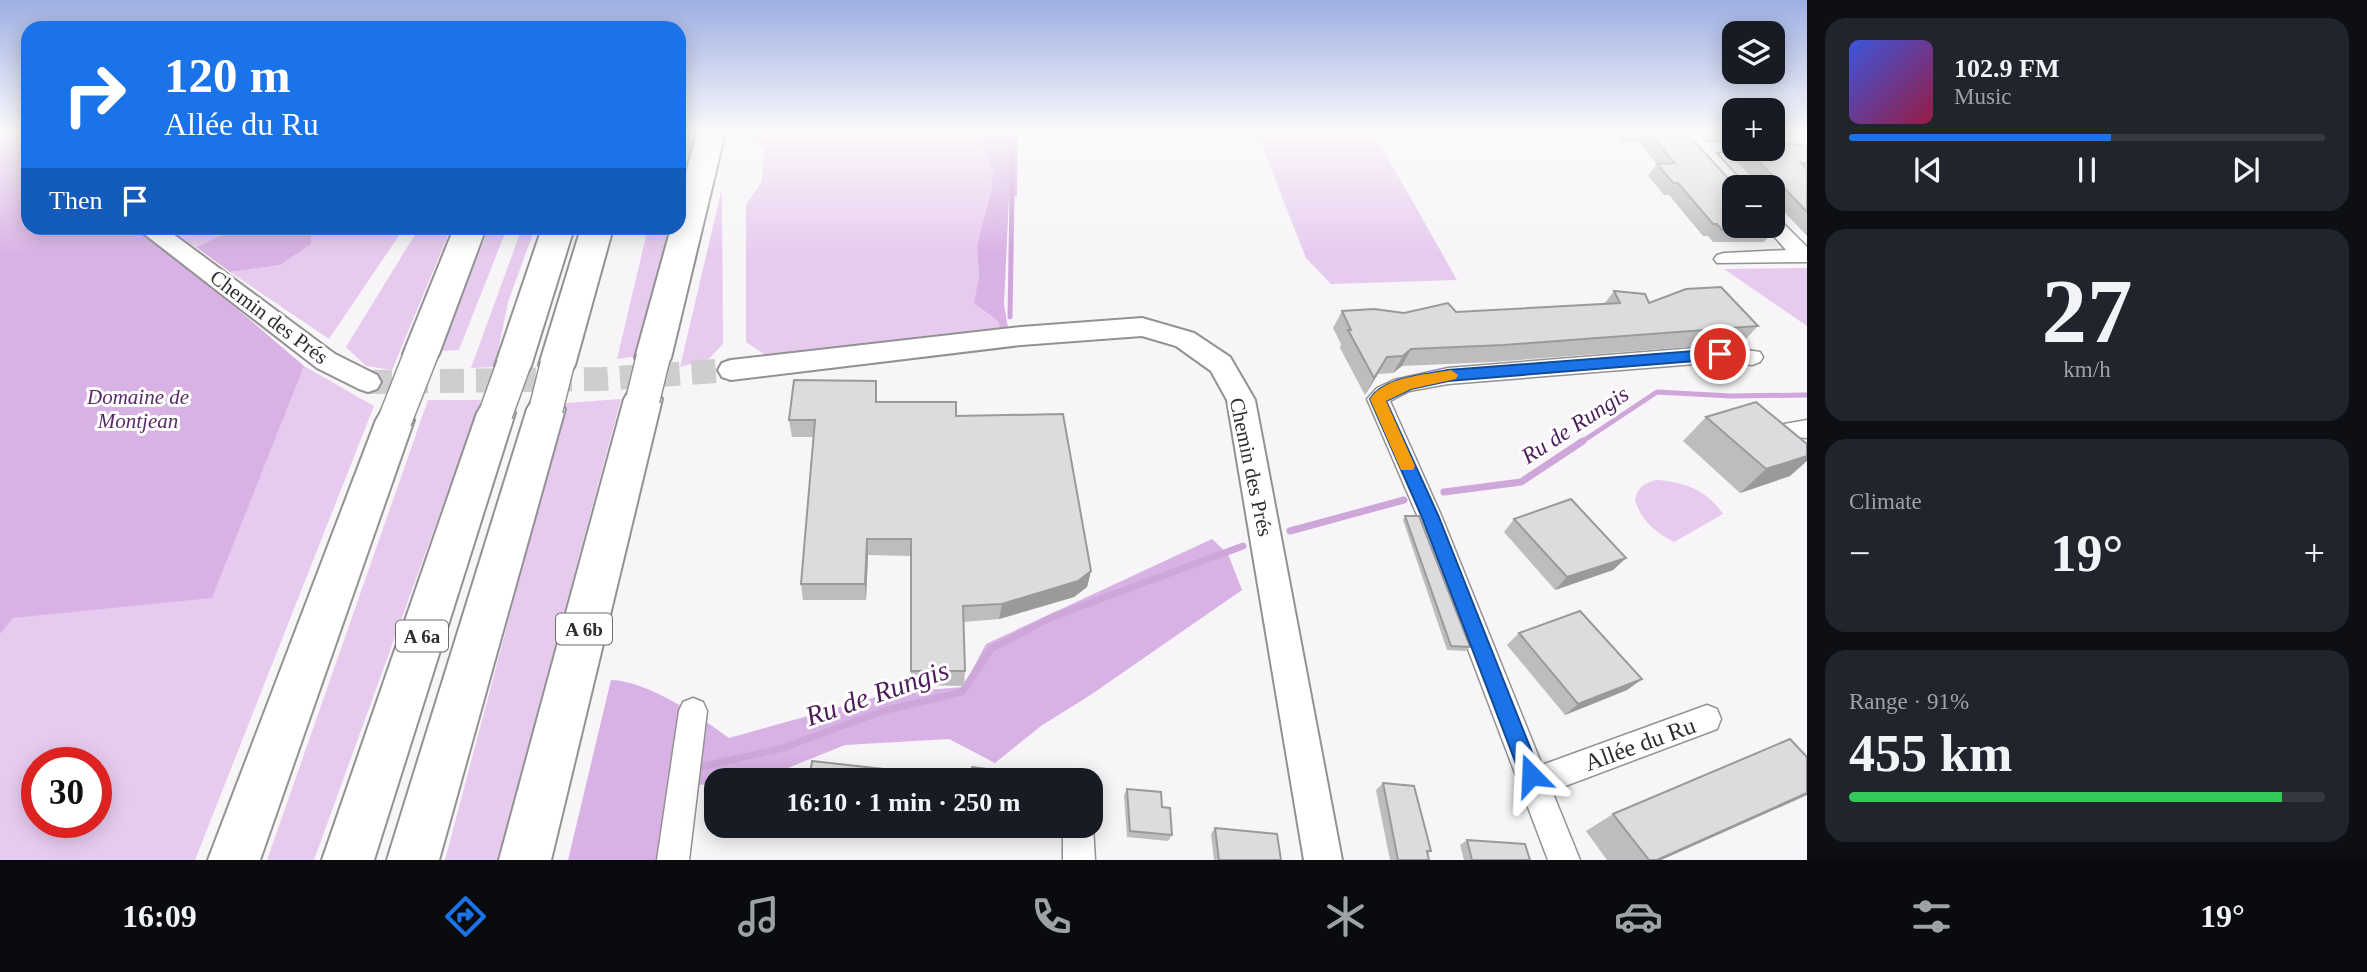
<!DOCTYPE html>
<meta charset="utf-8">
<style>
body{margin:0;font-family:"Times New Roman",serif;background:#20242c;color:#f1f3f6;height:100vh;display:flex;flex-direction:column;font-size:26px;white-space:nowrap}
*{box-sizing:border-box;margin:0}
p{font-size:23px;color:#9ea1a6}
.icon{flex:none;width:38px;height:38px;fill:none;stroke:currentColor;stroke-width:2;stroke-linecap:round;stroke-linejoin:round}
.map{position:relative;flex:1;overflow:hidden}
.panel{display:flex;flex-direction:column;gap:18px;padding:18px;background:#0d0f14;width:560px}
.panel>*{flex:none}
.banner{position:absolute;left:21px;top:21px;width:665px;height:214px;border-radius:21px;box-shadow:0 4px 18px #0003;background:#1a73e8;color:#fff;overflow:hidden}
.buttons{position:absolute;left:1722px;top:21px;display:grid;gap:14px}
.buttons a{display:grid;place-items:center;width:63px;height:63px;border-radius:14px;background:#171b24;box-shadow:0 4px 18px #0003;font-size:35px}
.speed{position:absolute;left:21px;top:747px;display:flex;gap:14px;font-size:35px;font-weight:700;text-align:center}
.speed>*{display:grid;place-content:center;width:91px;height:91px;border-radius:50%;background:#171b24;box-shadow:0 4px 18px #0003;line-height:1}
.speed .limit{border:10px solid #d22;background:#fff;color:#111}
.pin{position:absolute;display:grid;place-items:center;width:60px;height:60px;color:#fff;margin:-30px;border:4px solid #fff;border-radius:50%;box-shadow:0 2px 7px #0007}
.me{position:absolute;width:77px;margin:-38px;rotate:339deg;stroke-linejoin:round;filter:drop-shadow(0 0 5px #0008)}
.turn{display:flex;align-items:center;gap:24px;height:147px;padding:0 28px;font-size:32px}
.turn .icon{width:91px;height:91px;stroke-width:2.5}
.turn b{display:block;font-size:49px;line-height:60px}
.then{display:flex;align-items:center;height:66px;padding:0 28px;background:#0003;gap:14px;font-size:26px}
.big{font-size:52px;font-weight:700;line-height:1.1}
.panel .tile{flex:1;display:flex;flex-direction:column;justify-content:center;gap:10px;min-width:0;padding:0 24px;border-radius:21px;background:#20242c}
.panel .dial{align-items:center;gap:0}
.dial b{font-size:91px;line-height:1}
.song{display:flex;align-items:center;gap:21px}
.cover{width:84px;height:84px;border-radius:10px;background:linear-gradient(135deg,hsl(230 70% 55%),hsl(340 70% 35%))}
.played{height:7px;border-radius:4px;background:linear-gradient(90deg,#1a73e8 55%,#363941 55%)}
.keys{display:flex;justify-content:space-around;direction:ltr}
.heat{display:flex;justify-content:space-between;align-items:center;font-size:38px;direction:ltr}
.charge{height:10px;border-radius:5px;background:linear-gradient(90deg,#34c759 91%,#363941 0)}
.trip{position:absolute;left:704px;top:768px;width:399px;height:70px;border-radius:21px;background:#171b24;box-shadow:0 4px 18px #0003;font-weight:700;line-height:70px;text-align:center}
.menu{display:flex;height:112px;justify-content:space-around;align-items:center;background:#090b0e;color:#9ea1a6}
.menu .icon{width:49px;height:49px}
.menu .selected{color:#1a73e8}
.menu b{font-size:32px;color:#f1f3f6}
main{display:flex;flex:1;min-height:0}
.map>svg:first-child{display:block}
.green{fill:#e7cbef;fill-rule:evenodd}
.forest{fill:#d9b2e5}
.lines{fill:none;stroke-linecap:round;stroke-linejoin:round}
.stream-far1{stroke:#cea6d9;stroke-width:5}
.stream{stroke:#cea6d9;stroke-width:7}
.tertiary-tunnel{stroke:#cfcdcf;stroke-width:24;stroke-dasharray:24 12;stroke-linecap:butt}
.minor-casing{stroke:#939194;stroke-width:3}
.tertiary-casing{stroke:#939194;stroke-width:4}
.motorway-casing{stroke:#939194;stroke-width:4}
.minor{fill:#fff;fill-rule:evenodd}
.tertiary{fill:#fff;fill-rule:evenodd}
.motorway{fill:#fff;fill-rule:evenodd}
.motorway-bridge-casing{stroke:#939194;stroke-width:36;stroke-linecap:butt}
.motorway-bridge{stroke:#fff;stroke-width:33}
.wall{fill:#bebcbe}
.shaded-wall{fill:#9b999b}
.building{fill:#dddbdd;stroke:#9b999b;stroke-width:2}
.route{fill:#1a73e8;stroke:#114b97;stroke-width:2}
.slow{fill:#f59e0b}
.labels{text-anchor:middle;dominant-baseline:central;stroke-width:6;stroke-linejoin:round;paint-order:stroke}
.shield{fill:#fff;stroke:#6d6d6d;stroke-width:2}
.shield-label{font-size:19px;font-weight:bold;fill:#2f2e2f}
.street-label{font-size:21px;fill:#2f2e2f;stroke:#fff}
.park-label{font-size:21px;font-style:italic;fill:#5b2b69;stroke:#fff}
.water-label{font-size:23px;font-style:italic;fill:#4d1d5a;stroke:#fff}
.near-street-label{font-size:24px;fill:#2f2e2f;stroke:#fff}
.near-water-label{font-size:28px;font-style:italic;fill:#4d1d5a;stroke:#fff}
</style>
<main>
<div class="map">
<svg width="1807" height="860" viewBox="0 0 1807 860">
<rect width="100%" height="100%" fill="#f7f5f7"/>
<g class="green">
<path d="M 0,133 L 28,133 L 28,228 L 142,228 L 304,366 L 374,406 L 195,860 L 0,860 ZM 37,763 L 96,763 L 96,822 L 37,822 Z"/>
<polygon points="679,133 696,133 679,200 680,139"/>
<polygon points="741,133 979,133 981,145 993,170 991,192 977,245 979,276 975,302 997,320 1001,330 768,357 746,342 746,205 762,181 764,148 745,138"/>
<polygon points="1257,133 1374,133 1457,280 1331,284 1306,258"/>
<polygon points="722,188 723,344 709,359 680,367"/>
<polygon points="186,228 237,228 196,247 176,237"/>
<polygon points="312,228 404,228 329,339 230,272 281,265 311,244"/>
<polygon points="419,228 451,228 392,370 366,366 346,347"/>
<polygon points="489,228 507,228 459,350 440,351"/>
<polygon points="522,228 535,228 508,302 495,367 471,368"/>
<polygon points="648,228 672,228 639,356 617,359"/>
<polygon points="1807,268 1807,326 1724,269"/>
<polygon points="621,399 498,860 445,860 566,403"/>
<polygon points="428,400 481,400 314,860 267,860"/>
<path d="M 1656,480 C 1683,481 1708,491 1723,514 L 1674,542 C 1655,532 1642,522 1635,500 C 1638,487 1643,484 1656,480 Z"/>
</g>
<g class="forest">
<polygon points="0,133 28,133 28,228 142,228 304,366 212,598 13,618 0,634"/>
<polygon points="979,133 1018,133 1017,196 1009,197 1004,304 1008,328 1001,330 997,320 974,303 979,276 977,245 991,192 993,170 981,145"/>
<polygon points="237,228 312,228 311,244 281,265 230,272 196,247"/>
<path d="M 1212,539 L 1228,554 L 1242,590 L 1092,694 L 1041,726 L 995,763 L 949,739 L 845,745 L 758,780 L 716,780 L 716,784 L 671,786 L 658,860 L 568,860 L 611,680 C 648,681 699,716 729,738 L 890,693 L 963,687 L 986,644 Z"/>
</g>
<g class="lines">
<g class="stream-far1">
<polyline points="1010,317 1013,133"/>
<polyline points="1580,443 1657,392 1731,396 1807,395"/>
</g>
<g class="stream">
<polyline points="1444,492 1521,482 1583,441"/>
<polyline points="1290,531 1404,500"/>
<polyline points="699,767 783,748 883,711 962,692 991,649 1052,617 1243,546"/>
</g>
<polyline class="tertiary-tunnel" points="368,382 603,379 731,370"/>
<g class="minor-casing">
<g id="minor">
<polygon points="1680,133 1698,133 1706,142 1734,142 1734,149 1741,149 1740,151 1715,152 1747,187 1734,187 1734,192 1732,191"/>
<polygon points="1773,218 1780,220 1807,247 1807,262 1717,263 1714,259 1717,255 1724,253 1786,250 1765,226 1773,226"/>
<polygon points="1720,346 1760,352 1763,357 1760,362 1752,365 1720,362 1448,384 1409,391 1390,401 1441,515 1542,765 1707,705 1717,709 1721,719 1717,729 1552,791 1580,860 1548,860 1417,515 1367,399 1377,388 1394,380 1448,368"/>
<polygon points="1807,420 1807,438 1784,436 1781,430 1784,424"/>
<polygon points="693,698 703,702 707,711 689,860 657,860 679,711 683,702"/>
<polygon points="1090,819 1093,826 1095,860 1063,860 1063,826 1090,826"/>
</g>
</g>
<g class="tertiary-casing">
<g id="tertiary">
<polygon points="140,228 165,228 335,354 377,375 381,382 377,389 368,392 359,389 317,368 143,233"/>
<polygon points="1142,318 1194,333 1230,357 1255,400 1342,860 1304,860 1227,400 1211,371 1176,346 1142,336 1021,345 731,380 722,377 718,370 722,363 731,360 1021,327"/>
</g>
</g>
<g class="motorway-casing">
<g id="motorway">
<polygon points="697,133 725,133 671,358 666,367 653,371 640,367 635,358 671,228 679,228 679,197"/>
<polygon points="454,228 486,228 439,354 434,363 421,367 408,363 403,354"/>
<polygon points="542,228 574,228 531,366 526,375 513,379 500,375 495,366"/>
<polygon points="581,228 613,228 575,365 570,374 557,378 544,374 539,365"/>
<polygon points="643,385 656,389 662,399 551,860 499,860 624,399 630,389"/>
<polygon points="546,395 559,399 565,409 439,860 387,860 527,409 533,399"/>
<polygon points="496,399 509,403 515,413 374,860 322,860 477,413 483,403"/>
<polygon points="395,406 408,410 414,420 260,860 208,860 376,420 382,410"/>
</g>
</g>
<use href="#minor" class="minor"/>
<use href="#tertiary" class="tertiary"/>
<use href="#motorway" class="motorway"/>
<g class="motorway-bridge-casing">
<g id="motorway-bridge">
<polyline points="643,399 653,358"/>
<polyline points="546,409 557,365"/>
<polyline points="496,413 513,366"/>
<polyline points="395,420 421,354"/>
</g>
</g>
<use href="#motorway-bridge" class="motorway-bridge"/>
</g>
<g class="wall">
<polygon points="1613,133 1687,133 1775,230 1764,242 1713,242 1708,236 1703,236 1669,195 1664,195 1648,176 1657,164 1639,142 1620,142"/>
<polygon points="1711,133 1734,133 1734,140 1716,139"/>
<polygon points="1807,146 1807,236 1773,200 1773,187 1761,187 1730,154 1734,148 1773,149"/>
<polygon points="1614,291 1649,303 1758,326 1742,343 1492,362 1402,366 1393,373 1378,374 1365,395 1340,348 1341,344 1333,328 1342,311 1404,313 1456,312 1604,304"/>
<polygon points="877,402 956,416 1091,571 1087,587 1074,597 999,619 963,622 965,671 964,686 911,685 911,556 868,555 866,600 803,600 801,584 813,437 792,437 789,420"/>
<polygon points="1706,417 1790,476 1740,493 1683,441"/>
<polygon points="1405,516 1470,647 1466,651 1447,650 1403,520"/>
<polygon points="1514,519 1626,558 1613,570 1555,590 1504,532"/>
<polygon points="1519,633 1642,679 1627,690 1565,715 1507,645"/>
<polygon points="1383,783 1431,851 1428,853 1429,860 1390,860 1376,790"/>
<polygon points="1127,789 1162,807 1172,835 1168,841 1127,837 1124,795"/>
<polygon points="1796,800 1661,860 1607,860 1586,831 1613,814"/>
<polygon points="732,826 820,826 818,837 752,831 751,838 734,835 732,829"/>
<polygon points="932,826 948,826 948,828"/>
<polygon points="1215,828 1281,860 1214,860 1211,834"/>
<polygon points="1467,840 1530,860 1464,860 1460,845"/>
</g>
<g class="shaded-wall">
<polygon points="1411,349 1402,366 1393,373 1403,356"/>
<polygon points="1387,357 1378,374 1365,395 1374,378"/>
<polygon points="1807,456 1807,461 1790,476 1740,493 1766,469"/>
<polygon points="867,539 868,555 866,600 865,584"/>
<polygon points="1626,558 1613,570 1555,590 1567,577"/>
<polygon points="1091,571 1087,587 1074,597 999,619 1002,604"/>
<polygon points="1642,679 1627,690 1565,715 1578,704"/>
<polygon points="1807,793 1807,795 1796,800 1661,860 1657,860"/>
<polygon points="750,826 752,831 751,838 749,832"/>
</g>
<g class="building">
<polygon points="1649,133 1687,133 1736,187 1734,187 1734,226 1771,226 1775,230 1722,230 1717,224 1713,224 1678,183 1673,183 1657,164 1675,163"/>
<polygon points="1773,141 1807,146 1807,164 1801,163 1807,169 1807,212 1747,149 1773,149"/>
<polygon points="1721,287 1758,326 1504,345 1411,349 1403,356 1387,357 1374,378 1348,330 1351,330 1342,311 1374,309 1404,313 1448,303 1456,312 1620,303 1614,291 1645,294 1649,303 1686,289"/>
<polygon points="794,380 876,381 876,402 956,402 956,416 1063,414 1091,571 1078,581 1002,604 963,606 965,671 911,671 911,539 867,539 865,584 801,584 815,420 789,420"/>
<polygon points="1756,402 1807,444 1807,456 1766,469 1706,417"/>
<polygon points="1571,499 1626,558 1567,577 1514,519"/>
<polygon points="1405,516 1419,516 1470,647 1451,646"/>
<polygon points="1580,611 1642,679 1578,704 1519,633"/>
<polygon points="1790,739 1807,757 1807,793 1657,860 1649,860 1613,814"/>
<polygon points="812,761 883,769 883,772 893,775 926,780 786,780 787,773 810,775"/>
<polygon points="972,767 988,769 987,780 971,780"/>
<polygon points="1383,783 1414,786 1431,851 1427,851 1429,860 1398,860"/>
<polygon points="1127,789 1161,792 1162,807 1170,808 1172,835 1130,831"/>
<polygon points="732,826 750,826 749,832 732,829"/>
<polygon points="762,826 818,826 817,832"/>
<polygon points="1215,828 1277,834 1281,860 1219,860"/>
<polygon points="1467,840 1525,844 1530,860 1472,860"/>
</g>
<linearGradient id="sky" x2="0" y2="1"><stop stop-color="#9daee2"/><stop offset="0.52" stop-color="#fbfafb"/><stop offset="1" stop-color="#fbfafb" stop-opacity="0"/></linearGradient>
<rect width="1807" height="254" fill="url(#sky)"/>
<path class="route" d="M 1720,349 L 1727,354 L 1720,359 L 1448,381 L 1411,389 L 1386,401 L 1438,515 L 1541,775 L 1538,782 L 1531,786 L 1523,782 L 1421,515 L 1370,399 C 1384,377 1424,375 1448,370 Z"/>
<path class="slow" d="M 1451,370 L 1458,375 L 1456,379 L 1411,389 L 1386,401 L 1415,466 L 1413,470 L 1401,470 L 1370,399 C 1385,376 1426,375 1451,370 Z"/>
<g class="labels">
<g class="shield">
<rect x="556" y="613.5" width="56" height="31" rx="5"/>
<rect x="396" y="620.5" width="52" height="31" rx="5"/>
</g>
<g class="shield-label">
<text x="584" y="629">A 6b</text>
<text x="422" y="636">A 6a</text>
</g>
<g class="street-label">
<text transform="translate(269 317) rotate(37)">Chemin des Prés</text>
<text transform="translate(1251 467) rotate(78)">Chemin des Prés</text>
</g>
<g class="park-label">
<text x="138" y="397">Domaine de<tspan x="138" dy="24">Montjean</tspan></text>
</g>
<g class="water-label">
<text transform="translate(1575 425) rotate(-33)">Ru de Rungis</text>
</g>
<g class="near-street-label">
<text transform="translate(1640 744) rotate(-20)">Allée du Ru</text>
</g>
<g class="near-water-label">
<text transform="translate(877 693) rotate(-19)">Ru de Rungis</text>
</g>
</g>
</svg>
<div class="buttons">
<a><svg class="icon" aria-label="layers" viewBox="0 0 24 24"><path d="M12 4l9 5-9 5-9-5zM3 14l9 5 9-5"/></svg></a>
<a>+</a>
<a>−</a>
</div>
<div class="speed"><div class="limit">30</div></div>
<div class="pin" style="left:1720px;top:354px;background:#d93025"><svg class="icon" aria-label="arrive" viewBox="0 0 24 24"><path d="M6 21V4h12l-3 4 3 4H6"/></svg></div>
<svg class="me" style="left:1531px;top:775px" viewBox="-20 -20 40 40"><path d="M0-17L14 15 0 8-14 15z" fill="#1a73e8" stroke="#fff" stroke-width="4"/></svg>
<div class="trip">16:10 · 1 min · 250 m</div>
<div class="banner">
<div class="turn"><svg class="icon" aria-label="right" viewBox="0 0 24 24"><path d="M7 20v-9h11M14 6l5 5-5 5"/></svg><div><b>120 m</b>Allée du Ru</div></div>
<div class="then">Then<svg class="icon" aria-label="arrive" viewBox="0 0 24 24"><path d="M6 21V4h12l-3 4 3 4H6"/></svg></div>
</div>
</div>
<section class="panel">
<div class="tile">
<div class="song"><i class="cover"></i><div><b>102.9 FM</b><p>Music</p></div></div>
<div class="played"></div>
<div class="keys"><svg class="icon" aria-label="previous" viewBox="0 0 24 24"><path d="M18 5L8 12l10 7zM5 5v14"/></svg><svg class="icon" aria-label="pause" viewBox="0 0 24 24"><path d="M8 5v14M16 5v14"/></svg><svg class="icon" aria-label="next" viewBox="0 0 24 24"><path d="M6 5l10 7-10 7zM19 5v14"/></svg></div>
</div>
<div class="tile dial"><b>27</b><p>km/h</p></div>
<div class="tile"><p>Climate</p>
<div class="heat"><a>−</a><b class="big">19°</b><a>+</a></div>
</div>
<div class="tile"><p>Range · 91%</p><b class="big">455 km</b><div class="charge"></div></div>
</section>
</main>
<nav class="menu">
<b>16:09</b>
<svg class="icon selected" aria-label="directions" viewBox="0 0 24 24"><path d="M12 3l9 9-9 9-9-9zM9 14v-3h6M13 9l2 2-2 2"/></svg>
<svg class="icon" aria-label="music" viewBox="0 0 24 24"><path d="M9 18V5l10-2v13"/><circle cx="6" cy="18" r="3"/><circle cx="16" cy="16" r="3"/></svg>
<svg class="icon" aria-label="phone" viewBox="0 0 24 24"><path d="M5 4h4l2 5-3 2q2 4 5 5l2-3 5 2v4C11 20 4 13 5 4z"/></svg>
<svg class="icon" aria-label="climate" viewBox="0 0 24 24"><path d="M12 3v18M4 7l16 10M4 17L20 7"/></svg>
<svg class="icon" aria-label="car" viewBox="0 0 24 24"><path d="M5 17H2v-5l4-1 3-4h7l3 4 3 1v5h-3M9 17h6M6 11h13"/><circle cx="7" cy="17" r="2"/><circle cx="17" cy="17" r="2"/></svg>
<svg class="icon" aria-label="filters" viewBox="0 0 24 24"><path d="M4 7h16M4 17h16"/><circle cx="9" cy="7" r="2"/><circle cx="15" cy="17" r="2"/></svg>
<b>19°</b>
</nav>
